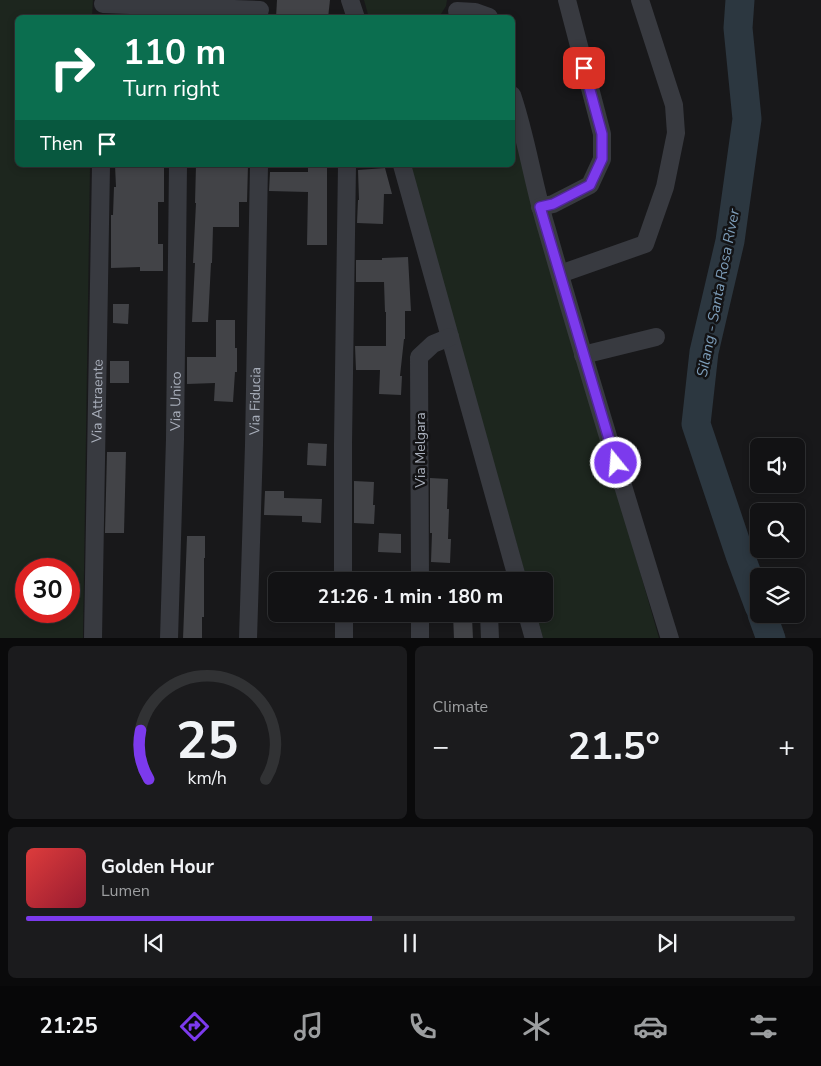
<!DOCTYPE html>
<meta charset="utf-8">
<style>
body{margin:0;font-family:"Nunito Sans",sans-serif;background:#1b1b1d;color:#f1f3f6;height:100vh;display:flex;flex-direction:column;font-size:19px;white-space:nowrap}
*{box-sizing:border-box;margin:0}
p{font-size:16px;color:#9c9ea0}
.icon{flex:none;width:28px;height:28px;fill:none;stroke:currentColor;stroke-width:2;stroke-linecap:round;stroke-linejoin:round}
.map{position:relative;height:638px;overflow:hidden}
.sheet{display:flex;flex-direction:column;gap:8px;padding:8px;background:#0a0a0b;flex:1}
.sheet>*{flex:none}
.guide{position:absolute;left:15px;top:15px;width:500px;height:152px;border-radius:8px;box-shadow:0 2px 8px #0003,0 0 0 1px #313234;background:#0b6e4f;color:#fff;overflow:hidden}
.controls{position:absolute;left:750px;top:438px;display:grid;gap:10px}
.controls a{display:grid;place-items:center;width:55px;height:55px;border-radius:8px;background:#121214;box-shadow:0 2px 8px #0003,0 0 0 1px #313234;font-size:25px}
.speed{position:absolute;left:15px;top:558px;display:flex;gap:10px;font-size:25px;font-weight:700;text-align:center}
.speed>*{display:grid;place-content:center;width:65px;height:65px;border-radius:50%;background:#121214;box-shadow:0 2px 8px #0003,0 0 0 1px #313234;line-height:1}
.speed .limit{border:8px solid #d22;background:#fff;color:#111}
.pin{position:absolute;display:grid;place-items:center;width:42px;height:42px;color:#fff;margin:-21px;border-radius:10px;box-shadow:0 2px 8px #0006}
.me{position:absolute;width:55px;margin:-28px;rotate:343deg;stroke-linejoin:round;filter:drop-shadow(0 0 4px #0008)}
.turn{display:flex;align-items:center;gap:18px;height:105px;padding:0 25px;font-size:22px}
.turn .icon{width:65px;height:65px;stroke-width:2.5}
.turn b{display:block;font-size:35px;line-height:42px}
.then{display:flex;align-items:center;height:48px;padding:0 25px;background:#0003;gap:10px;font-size:19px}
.big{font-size:38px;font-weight:700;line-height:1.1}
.sheet .card{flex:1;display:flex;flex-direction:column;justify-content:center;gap:8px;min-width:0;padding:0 18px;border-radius:8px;background:#1b1b1d}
.sheet .dial{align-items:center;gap:0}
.dial svg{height:130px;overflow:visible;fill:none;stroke:#313234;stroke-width:7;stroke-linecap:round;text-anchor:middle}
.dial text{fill:#f1f3f6;stroke:none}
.song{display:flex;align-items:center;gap:15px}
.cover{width:60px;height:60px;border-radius:8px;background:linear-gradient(135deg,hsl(0 70% 55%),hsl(350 70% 35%))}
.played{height:5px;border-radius:2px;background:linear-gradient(90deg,#7c3aed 45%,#313234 45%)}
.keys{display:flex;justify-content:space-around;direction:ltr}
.heat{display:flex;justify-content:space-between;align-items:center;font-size:28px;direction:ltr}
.sheet .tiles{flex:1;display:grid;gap:8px;grid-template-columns:1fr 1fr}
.card:last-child{grid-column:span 2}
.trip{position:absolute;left:268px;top:572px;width:285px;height:50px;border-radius:8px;background:#121214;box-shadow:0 2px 8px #0003,0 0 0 1px #313234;font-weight:700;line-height:50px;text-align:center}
.menu{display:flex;height:80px;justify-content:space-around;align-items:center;background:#070708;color:#9c9ea0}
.menu .icon{width:35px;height:35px}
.menu .active{color:#7c3aed}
.menu b{font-size:22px;color:#f1f3f6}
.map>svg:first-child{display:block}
.green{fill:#1d261e;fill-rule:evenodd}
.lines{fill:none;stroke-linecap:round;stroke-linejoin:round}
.river{stroke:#2c3740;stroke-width:29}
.building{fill:#424347}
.minor{stroke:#383a40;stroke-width:18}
.route-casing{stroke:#51269a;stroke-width:12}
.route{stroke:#7c3aed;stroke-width:9}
.labels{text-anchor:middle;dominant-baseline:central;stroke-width:5;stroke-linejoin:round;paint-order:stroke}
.street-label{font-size:14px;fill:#a9afbb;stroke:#131315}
.water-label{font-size:15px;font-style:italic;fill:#7d9db9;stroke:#131315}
</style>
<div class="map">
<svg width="821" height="639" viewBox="0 0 821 639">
<rect width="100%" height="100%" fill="#18181a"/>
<g class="green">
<path d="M 0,0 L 93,0 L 92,17 L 18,18 L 18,165 L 90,165 L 83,638 L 0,638 ZM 26,569 L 69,569 L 69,611 L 26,611 Z"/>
<polygon points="364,0 447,0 446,6 439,17 369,18"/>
<polygon points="513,131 514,132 659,638 543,638 536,614 544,614 544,581 527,581 410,166 410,165 512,165"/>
</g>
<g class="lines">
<g class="river">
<polyline points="740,0 738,28 747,119 730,241 704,352 696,424 740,555 759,606"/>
<polyline points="762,614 771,639"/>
</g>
</g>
<g class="building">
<polygon points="277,0 330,0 328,18 276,18"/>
<polygon points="115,165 164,165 164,202 158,202 158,244 163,244 163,271 140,271 140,267 111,268 111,215 113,215 114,187 116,187"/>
<polygon points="196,165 248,165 247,202 239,202 239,227 213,227 212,263 211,263 208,322 192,322 195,263 193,263 196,203 195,203"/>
<polygon points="308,165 327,165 327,245 307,245 308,192 269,191 270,172 308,172"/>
<polygon points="385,168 392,194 384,194 383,224 357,223 358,200 359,200 358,170"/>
<polygon points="408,257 411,311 405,311 405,339 404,339 400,376 402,376 401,395 379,394 380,370 356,370 355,346 386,346 386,312 385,312 384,282 356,282 356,260 382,260 382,258"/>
<polygon points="113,304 129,304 128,324 113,323"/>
<polygon points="216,320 235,320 235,348 237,348 237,372 235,372 233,402 214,401 215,383 187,384 187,357 216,357"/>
<rect x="110" y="361" width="19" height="22"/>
<polygon points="308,443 327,444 326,466 307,465"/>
<polygon points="107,452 126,452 124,533 105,533"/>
<polygon points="430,478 448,479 447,509 449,509 448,539 451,539 450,563 431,562 432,533 430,533"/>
<polygon points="354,481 374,482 373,505 375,505 374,524 354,523"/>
<polygon points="265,491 284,491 284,498 322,499 321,523 302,522 302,516 264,515"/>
<polygon points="379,533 401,534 401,553 378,552"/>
<polygon points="187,536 205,536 205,558 204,558 204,617 202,617 202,639 183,639"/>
<polygon points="453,614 470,614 470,617 472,617 473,639 454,639"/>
</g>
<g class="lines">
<g class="minor">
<polyline points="350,0 356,18"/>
<polyline points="103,4 260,10"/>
<polyline points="457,11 475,12 489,17"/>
<path d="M 512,95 C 527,139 533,185 547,230 C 586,367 628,503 670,639"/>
<polyline points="402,165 518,581"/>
<polyline points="540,207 553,204 590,185 602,159 602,134 567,0"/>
<polyline points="560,274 645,244 665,187 676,133 674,105 640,0"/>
<polyline points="583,355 656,337"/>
<polyline points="343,581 343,444 347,165"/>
<polyline points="420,581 419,357 433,344 450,337"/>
<polyline points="344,614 344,639"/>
<polyline points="420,614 420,639"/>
<polyline points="489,614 490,639"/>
<polyline points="527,614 534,639"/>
<path id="s1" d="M 93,639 L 101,165"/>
<path id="s2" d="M 169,639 L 175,439 L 178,165"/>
<path id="s3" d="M 248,639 L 254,445 L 259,165"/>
</g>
</g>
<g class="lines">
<g class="route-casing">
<polyline id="route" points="584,68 602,134 602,159 590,185 553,204 540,207 616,463"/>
</g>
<use href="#route" class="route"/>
</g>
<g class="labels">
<g class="street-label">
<text stroke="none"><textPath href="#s1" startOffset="238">Via Attraente</textPath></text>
<text stroke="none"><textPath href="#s2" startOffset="238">Via Unico</textPath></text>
<text stroke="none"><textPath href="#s3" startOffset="238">Via Fiducia</textPath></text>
<text transform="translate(420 450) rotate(-90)">Via Melgara</text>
</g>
<g class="water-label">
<text transform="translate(718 293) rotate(-79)">Silang - Santa Rosa River</text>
</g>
</g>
</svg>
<div class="controls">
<a><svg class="icon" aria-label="sound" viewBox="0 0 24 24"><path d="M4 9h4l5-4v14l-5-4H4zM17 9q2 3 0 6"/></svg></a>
<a><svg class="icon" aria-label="search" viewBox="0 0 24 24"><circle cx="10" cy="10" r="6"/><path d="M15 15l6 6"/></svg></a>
<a><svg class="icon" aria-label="layers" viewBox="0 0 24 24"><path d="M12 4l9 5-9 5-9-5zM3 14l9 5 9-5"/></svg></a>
</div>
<div class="speed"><div class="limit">30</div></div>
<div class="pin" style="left:584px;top:68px;background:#d93025"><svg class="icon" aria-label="arrive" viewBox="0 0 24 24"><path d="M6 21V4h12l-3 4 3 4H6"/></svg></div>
<svg class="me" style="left:616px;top:463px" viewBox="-20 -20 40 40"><circle r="17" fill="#7c3aed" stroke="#fff" stroke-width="3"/><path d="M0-11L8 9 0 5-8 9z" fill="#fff"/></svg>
<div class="trip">21:26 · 1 min · 180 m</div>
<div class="guide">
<div class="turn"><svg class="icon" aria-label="right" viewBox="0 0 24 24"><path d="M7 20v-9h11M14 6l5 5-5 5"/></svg><div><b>110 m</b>Turn right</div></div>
<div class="then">Then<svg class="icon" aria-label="arrive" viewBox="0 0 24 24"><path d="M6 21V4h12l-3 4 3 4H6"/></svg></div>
</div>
</div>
<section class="sheet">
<div class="tiles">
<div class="card dial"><svg viewBox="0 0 100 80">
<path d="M14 69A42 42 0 1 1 86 69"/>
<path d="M14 69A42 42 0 0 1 9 39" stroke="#7c3aed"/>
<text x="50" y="56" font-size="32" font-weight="700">25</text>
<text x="50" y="72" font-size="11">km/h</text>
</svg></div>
<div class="card"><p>Climate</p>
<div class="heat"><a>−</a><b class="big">21.5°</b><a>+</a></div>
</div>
<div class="card">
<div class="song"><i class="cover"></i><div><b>Golden Hour</b><p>Lumen</p></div></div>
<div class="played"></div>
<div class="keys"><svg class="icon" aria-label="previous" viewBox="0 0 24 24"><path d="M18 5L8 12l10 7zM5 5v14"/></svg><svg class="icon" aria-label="pause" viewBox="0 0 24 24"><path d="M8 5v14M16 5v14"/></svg><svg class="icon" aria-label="next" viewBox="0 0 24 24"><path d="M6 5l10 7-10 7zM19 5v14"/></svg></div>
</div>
</div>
</section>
<nav class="menu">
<b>21:25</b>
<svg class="icon active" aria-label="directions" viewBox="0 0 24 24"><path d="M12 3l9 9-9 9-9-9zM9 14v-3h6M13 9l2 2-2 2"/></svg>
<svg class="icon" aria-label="music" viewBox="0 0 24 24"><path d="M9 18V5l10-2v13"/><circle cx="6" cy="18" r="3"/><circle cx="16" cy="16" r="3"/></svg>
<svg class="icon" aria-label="phone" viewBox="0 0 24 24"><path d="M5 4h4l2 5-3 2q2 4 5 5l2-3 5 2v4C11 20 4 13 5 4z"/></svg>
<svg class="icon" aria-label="climate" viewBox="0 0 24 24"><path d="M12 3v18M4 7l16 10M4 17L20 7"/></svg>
<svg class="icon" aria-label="car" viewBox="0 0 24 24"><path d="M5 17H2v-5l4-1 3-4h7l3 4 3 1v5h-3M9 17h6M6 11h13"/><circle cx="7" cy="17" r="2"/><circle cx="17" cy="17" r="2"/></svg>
<svg class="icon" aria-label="filters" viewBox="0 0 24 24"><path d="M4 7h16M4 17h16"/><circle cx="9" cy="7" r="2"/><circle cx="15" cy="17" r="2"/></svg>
</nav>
